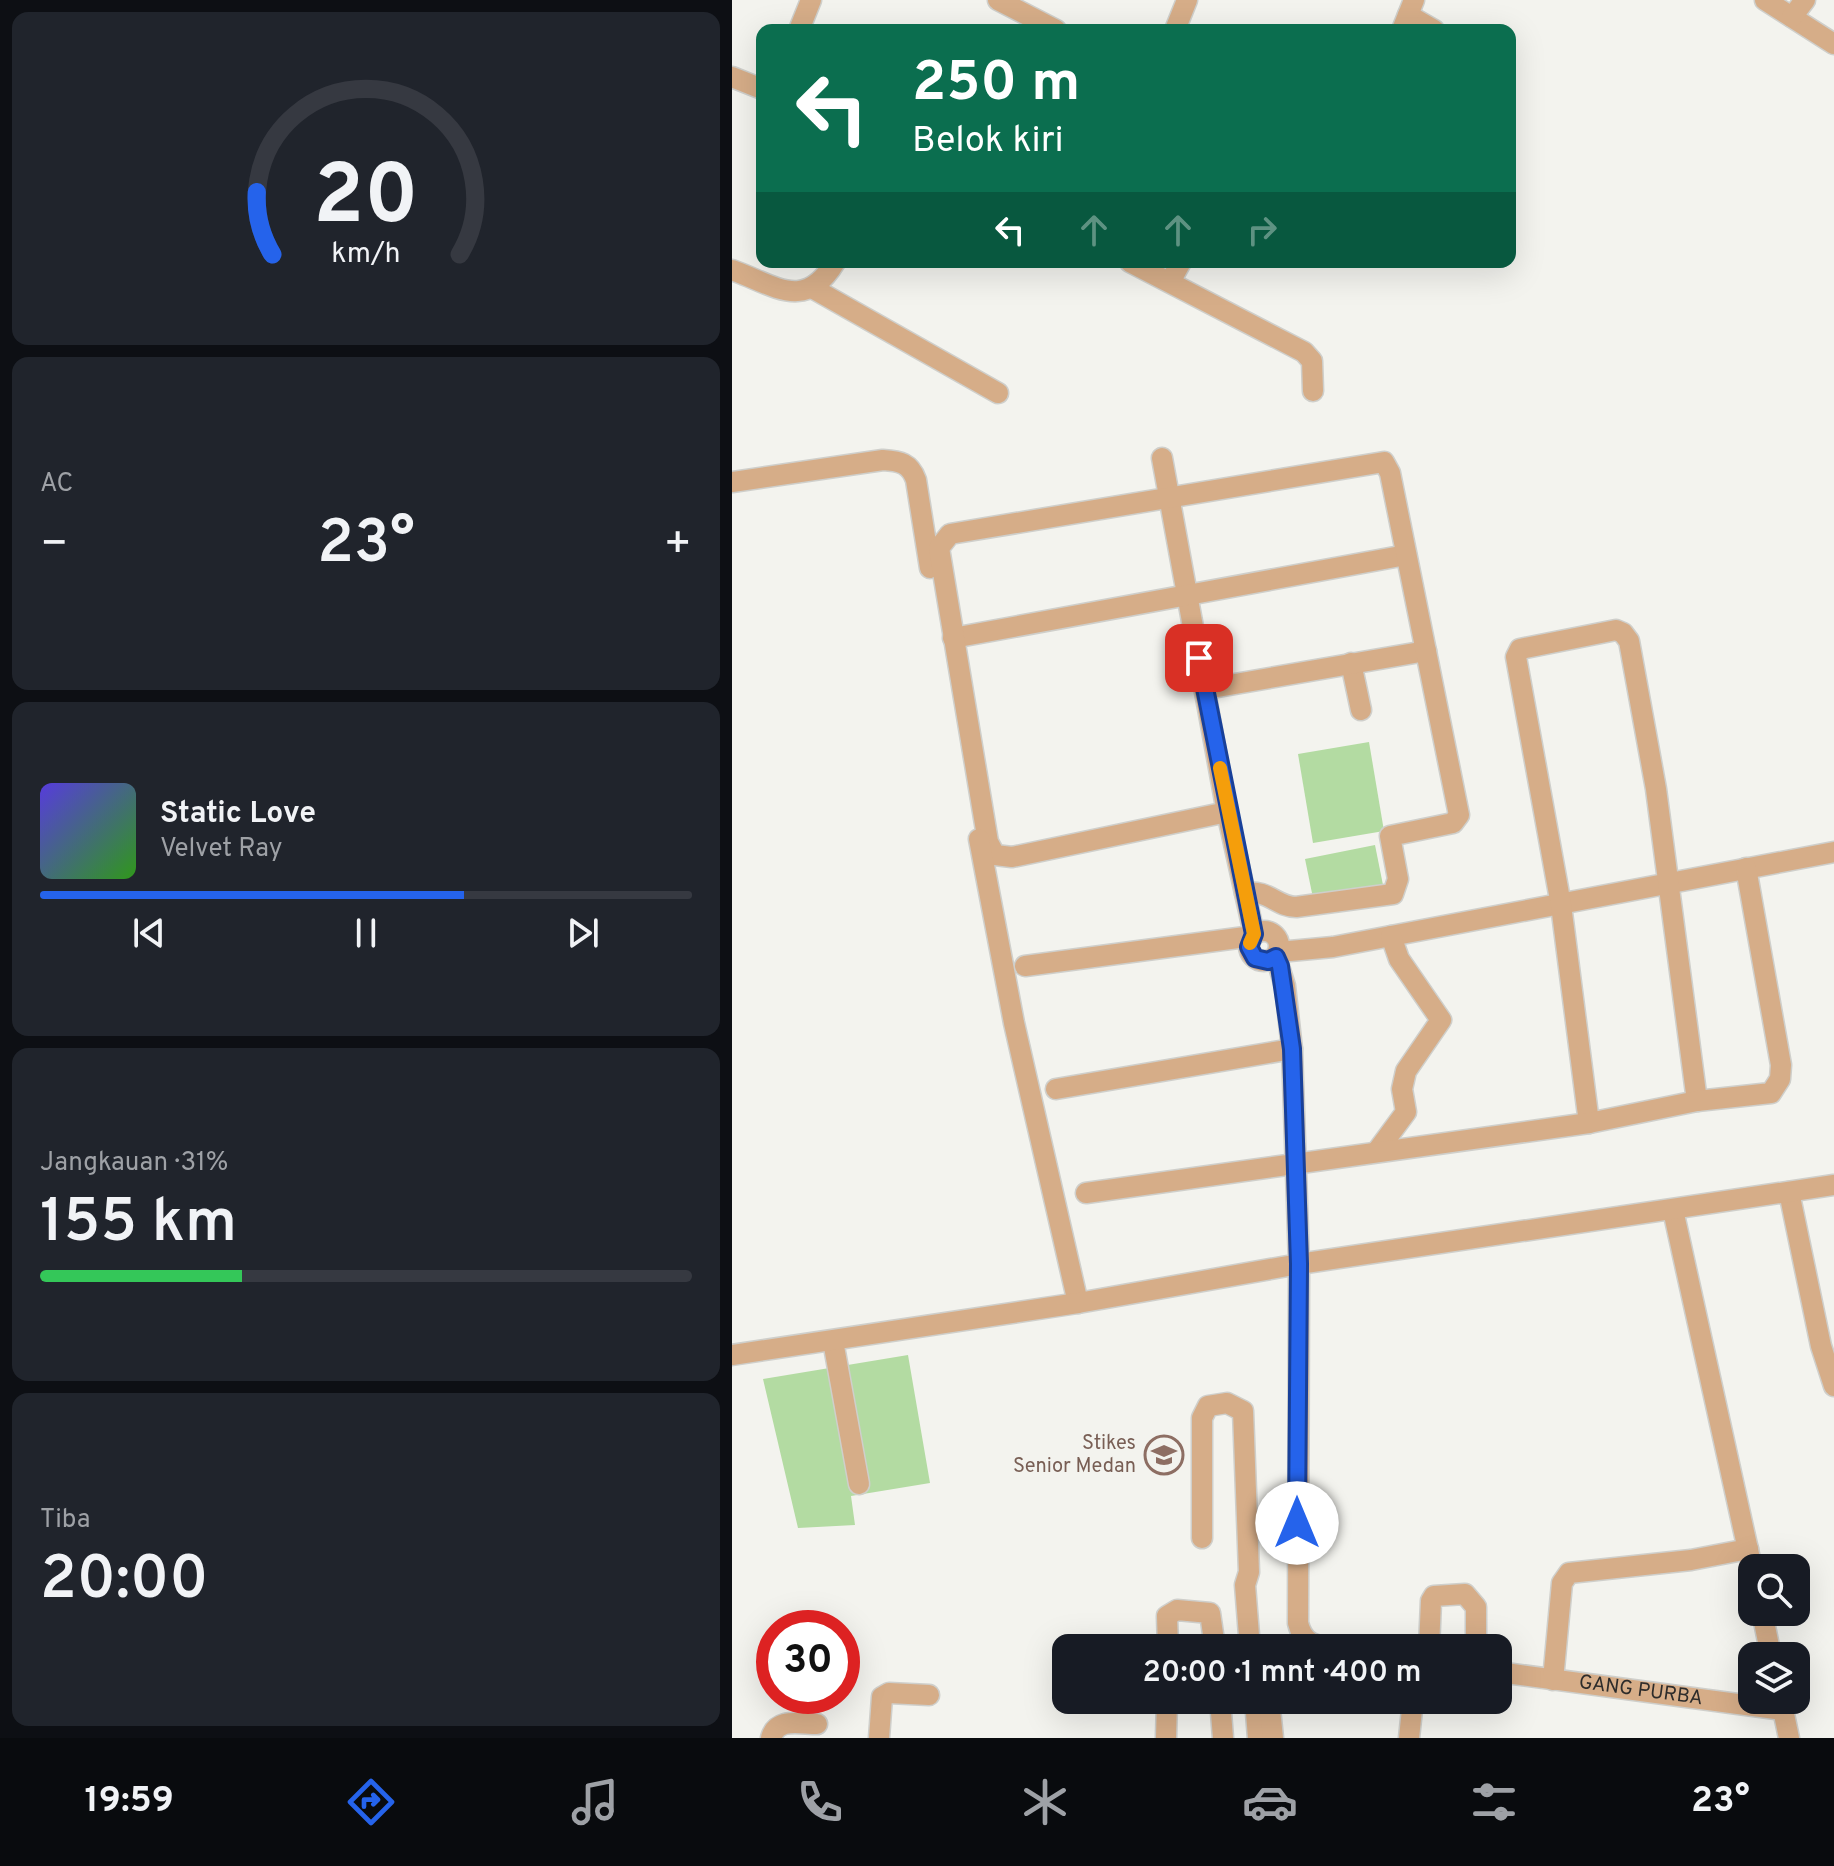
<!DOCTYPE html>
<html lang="id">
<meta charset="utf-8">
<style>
body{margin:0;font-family:Overpass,sans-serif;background:#20242c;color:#f1f3f6;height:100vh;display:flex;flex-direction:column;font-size:30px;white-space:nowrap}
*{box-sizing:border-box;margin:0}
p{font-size:26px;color:#9ea1a6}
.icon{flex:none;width:44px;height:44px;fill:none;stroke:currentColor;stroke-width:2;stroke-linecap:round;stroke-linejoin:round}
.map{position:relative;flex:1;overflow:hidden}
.panel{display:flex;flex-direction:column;gap:12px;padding:12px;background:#0d0f14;width:732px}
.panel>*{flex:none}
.hud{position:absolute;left:24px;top:24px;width:760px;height:244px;border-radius:16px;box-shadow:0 8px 32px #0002;background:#0b6e4f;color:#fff;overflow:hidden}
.buttons{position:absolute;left:1006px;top:1554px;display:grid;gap:16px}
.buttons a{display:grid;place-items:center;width:72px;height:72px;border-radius:16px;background:#171b24;box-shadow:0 8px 32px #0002;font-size:40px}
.speed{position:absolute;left:24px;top:1610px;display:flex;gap:16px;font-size:40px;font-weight:700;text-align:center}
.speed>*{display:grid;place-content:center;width:104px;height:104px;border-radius:50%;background:#171b24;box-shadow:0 8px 32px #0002;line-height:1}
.speed .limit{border:12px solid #d22;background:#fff;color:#111}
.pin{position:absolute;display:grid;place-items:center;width:68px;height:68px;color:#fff;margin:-34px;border-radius:16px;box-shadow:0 4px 12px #0006}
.me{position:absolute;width:88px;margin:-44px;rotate:0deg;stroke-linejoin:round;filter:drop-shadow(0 0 6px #0008)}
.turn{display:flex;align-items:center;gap:28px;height:168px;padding:0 24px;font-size:36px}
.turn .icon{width:104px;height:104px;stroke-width:2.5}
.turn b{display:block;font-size:56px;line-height:68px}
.lanes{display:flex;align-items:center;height:76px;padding:0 24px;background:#0003;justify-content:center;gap:40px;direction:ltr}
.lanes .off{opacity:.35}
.big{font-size:60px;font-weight:600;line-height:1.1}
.panel .card{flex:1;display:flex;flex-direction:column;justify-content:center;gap:12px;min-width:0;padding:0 28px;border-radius:16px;background:#20242c}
.panel .dial{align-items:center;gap:0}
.dial svg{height:208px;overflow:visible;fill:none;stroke:#363941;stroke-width:7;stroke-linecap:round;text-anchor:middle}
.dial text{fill:#f1f3f6;stroke:none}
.song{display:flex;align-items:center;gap:24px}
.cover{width:96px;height:96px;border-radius:12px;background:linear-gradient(135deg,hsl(250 70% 55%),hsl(110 70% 35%))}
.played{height:8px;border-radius:4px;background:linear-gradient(90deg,#2563eb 65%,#363941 65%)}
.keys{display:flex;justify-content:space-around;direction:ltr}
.heat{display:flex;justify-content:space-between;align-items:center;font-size:44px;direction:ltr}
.charge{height:12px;border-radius:6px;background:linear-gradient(90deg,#34c759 31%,#363941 0)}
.trip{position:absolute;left:320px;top:1634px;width:460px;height:80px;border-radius:16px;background:#171b24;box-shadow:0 8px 32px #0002;font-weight:600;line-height:80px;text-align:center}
.tab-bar{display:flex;height:128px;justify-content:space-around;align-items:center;background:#090b0e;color:#9ea1a6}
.tab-bar .icon{width:56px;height:56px}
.tab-bar .current{color:#2563eb}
.tab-bar b{font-size:36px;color:#f1f3f6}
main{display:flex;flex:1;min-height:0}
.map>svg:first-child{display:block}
.green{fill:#b3dba2}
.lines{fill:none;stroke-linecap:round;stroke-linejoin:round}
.minor-casing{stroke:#cfcfcb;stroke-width:23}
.minor{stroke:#d6ad88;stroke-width:20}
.route-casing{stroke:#184099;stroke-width:20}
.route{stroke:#2563eb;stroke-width:14}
.slow{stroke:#f59e0b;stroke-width:14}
.labels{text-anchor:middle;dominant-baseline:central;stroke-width:6;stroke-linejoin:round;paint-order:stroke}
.education-label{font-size:20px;fill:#785e54;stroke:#f3f3ee;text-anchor:end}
.street-label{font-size:20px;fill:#2d2c2b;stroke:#f3f3ee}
</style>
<main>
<section class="panel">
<div class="card dial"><svg viewBox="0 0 100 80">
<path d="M14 69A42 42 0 1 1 86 69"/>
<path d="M14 69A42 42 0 0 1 8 45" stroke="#2563eb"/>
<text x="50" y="56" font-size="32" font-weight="700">20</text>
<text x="50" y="72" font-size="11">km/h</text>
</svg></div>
<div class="card"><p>AC</p>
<div class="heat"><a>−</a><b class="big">23°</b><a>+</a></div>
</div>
<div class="card">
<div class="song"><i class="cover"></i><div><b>Static Love</b><p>Velvet Ray</p></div></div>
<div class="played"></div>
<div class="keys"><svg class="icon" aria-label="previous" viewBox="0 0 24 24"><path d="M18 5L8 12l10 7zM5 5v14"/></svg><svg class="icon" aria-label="pause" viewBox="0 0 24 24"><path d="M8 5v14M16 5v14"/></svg><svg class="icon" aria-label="next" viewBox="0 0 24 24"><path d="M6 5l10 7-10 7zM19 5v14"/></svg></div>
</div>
<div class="card"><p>Jangkauan · 31%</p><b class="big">155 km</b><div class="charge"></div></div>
<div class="card"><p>Tiba</p><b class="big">20:00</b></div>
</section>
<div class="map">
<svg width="1102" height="1738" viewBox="0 0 1102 1738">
<rect width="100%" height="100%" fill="#f3f3ee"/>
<g class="green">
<polygon points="637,742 652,831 581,843 566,754"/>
<polygon points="643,845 651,885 581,898 573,859"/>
<polygon points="176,1355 198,1483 119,1496 123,1525 66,1528 31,1379"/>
</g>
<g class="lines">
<g class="minor-casing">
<g id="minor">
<polyline points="266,0 324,30"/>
<polyline points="1033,0 1102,44"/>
<polyline points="676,15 702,30"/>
<polyline points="1060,17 1073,0"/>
<polyline points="67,30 79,0"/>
<polyline points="443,30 455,0"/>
<polyline points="670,30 682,0"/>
<polyline points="0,77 30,89"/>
<polyline points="398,262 572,352 580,361 581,391"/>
<path d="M 0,270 C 44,286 73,312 103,262"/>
<polyline points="438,282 449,262"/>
<polyline points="82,289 266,393"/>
<polyline points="430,458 495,812 522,934"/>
<path d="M 0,482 L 151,460 C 168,461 178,463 184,480 L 198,568"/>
<polyline points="221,638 674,555"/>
<polyline points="619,663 629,710"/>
<polyline points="474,689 694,651"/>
<path d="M 495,812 L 280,857 L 263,855 L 256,842 L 207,548 L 218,534 L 652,462 L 658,473 L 727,815 L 721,823 L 658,836 L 666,879 L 661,894 L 564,907 C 545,907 536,889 513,893"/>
<polyline points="247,839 282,1023 346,1303"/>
<circle cx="532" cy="946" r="15"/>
<polyline points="547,952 601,947 1102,852"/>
<path d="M 544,957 L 553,986 L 560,1049 L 567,1264 L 566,1623 C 571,1644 583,1646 602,1648"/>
<polyline points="293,966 521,936"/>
<polyline points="324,1089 560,1049"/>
<polyline points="857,1123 829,905 784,657 788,649 884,630 891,633 897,641 924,789 965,1101"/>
<polyline points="646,1150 674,1112 670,1089 674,1071 709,1020 667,959 659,936"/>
<polyline points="1057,1192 1089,1346 1102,1386"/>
<polyline points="354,1193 857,1123 965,1101 1039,1093 1048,1079 1049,1065 1014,868"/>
<polyline points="941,1210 1020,1568"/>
<polyline points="101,1341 127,1484"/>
<polyline points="0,1355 346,1303 567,1264 1102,1185"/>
<polyline points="470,1538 470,1418 476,1406 495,1403 511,1411 517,1572 513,1585 518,1648"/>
<polyline points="1030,1612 1039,1656"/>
<polyline points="436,1648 435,1616 445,1610 478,1613 483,1648"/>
<polyline points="697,1648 699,1601 702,1596 733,1594 744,1607 744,1648"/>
<path id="s1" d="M 766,1672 L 1051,1710"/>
<polyline points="821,1680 830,1583 837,1573 959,1560 1016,1549"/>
<polyline points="488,1700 491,1738"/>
<polyline points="523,1700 526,1738"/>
<polyline points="537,1700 541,1738"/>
<polyline points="1049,1700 1057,1738"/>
<path d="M 39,1738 C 45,1717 67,1724 85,1724"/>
<polyline points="147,1738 150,1697 157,1693 197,1695"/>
<polyline points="434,1738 435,1700"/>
<polyline points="677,1738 681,1700"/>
</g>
</g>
<use href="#minor" class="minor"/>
</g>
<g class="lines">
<g class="route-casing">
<polyline id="route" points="467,658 522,934 517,947 523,958 536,961 544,957 548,966 560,1049 567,1264 565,1523"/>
</g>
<use href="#route" class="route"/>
<polyline class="slow" points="488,768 522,934 518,943"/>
</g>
<defs>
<g id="university-ring" transform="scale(2)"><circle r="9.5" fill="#f3f3ee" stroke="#8d6e63" stroke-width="1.5"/><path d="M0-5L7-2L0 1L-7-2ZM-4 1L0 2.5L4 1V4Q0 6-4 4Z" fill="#8d6e63"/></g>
</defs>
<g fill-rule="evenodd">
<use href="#university-ring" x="432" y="1455"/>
</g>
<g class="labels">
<g class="education-label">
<text x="404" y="1444">Stikes<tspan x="404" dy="23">Senior Medan</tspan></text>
</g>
<g class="street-label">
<text stroke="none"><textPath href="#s1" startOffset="144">GANG PURBA</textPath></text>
</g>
</g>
</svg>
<div class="buttons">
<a><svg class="icon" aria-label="search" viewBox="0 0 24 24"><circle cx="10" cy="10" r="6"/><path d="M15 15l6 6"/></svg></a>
<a><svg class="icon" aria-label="layers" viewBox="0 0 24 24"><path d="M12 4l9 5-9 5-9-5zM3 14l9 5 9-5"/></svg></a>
</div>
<div class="speed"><div class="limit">30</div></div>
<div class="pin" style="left:467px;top:658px;background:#d93025"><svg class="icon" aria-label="arrive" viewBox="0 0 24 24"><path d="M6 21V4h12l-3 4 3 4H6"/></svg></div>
<svg class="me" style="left:565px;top:1523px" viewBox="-20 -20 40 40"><circle r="19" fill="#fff"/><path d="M0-13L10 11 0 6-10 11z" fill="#2563eb"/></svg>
<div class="trip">20:00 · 1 mnt · 400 m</div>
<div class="hud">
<div class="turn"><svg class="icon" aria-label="left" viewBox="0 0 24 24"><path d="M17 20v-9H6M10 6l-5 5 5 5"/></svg><div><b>250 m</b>Belok kiri</div></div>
<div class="lanes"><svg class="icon" aria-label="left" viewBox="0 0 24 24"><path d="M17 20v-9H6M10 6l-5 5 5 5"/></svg><svg class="icon off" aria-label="ahead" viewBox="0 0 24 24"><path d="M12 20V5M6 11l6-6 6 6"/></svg><svg class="icon off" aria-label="ahead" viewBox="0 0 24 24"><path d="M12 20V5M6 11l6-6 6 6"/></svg><svg class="icon off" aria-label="right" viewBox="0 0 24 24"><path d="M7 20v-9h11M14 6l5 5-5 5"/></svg></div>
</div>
</div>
</main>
<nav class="tab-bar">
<b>19:59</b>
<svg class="icon current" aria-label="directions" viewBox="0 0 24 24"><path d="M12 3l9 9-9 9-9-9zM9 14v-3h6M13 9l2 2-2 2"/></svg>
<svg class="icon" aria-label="music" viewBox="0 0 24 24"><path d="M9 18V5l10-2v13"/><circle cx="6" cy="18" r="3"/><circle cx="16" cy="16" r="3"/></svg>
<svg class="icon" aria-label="phone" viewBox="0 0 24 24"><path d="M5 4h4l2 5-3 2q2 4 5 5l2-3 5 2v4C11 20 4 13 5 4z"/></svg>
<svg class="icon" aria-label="climate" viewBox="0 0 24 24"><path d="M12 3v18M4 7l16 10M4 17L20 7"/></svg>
<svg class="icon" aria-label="car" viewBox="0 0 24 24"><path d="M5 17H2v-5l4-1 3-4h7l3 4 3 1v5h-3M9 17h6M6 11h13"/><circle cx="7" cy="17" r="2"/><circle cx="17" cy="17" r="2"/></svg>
<svg class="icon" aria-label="filters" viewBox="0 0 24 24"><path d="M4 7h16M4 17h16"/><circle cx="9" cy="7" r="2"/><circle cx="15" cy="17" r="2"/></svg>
<b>23°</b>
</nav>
